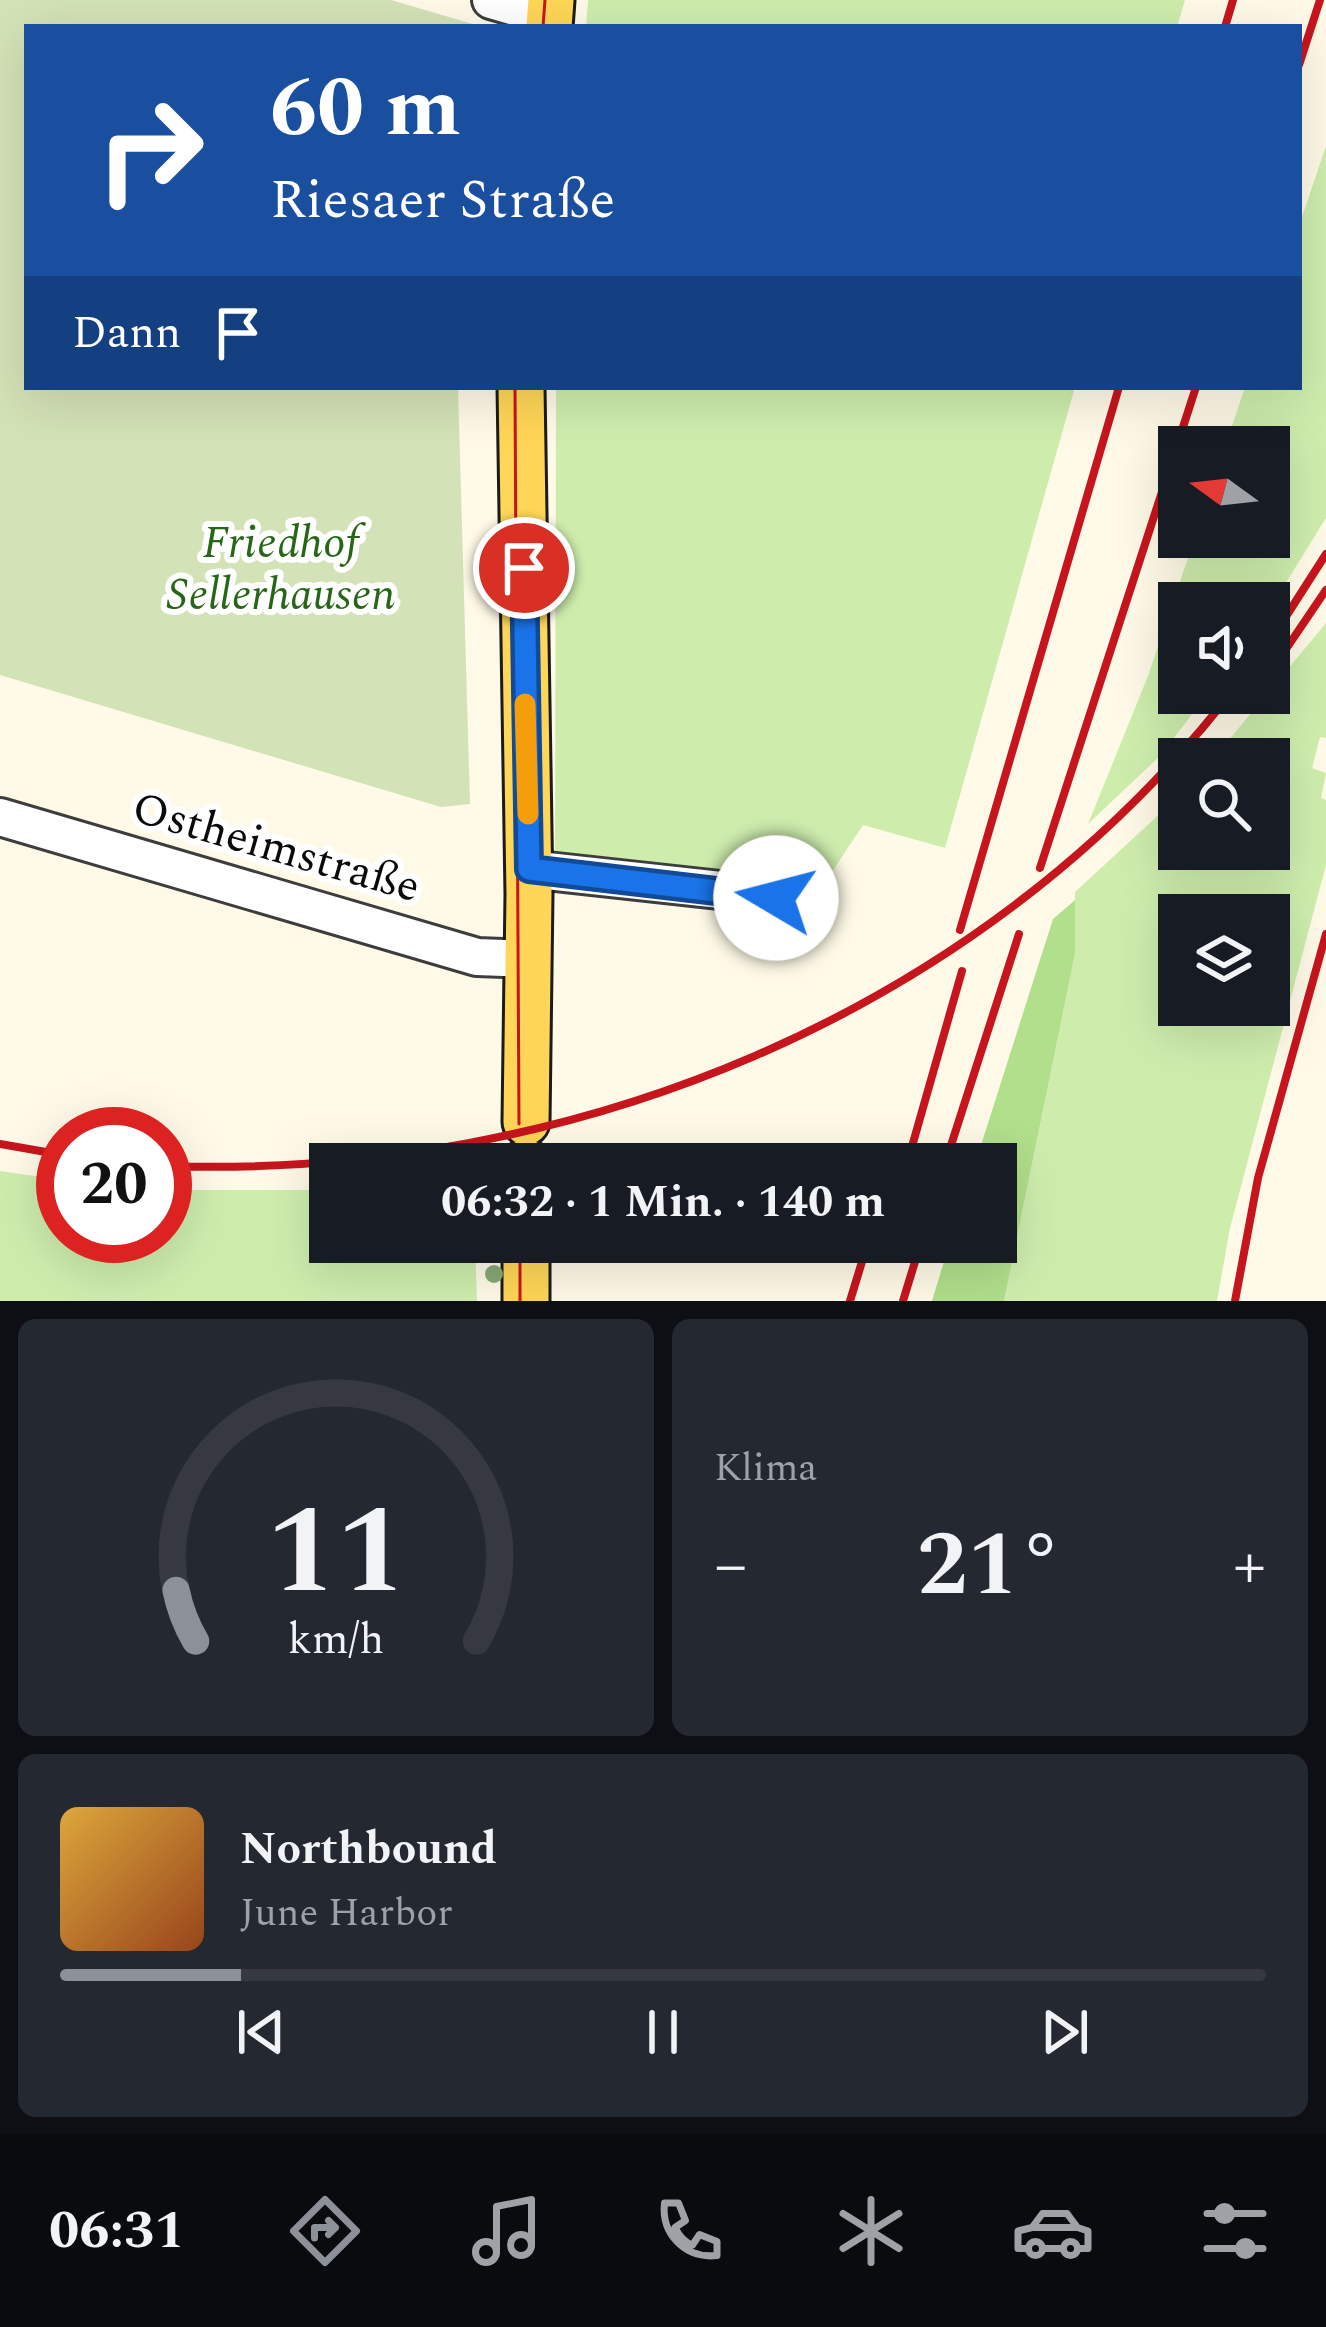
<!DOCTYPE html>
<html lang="de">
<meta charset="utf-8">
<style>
body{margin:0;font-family:Spectral,serif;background:#242831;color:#f1f3f6;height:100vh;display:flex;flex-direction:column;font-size:45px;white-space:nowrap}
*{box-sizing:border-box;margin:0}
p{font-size:39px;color:#9ea1a6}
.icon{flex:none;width:66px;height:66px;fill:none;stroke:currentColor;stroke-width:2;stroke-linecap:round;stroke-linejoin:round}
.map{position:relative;height:1301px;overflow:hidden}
.sheet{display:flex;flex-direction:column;gap:18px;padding:18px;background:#0d0f14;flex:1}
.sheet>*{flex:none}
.top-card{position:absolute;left:24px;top:24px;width:1278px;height:366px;border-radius:0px;box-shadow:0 12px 48px #0002;background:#1a4fa0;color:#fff;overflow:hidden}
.needle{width:78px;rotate:285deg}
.controls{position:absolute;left:1158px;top:426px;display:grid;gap:24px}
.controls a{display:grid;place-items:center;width:132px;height:132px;border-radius:0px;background:#171b24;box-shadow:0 12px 48px #0002;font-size:60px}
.speed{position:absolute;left:36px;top:1107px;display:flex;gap:24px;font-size:60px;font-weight:700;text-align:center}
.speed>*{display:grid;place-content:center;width:156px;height:156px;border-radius:50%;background:#171b24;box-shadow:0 12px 48px #0002;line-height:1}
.speed .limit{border:18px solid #d22;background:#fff;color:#111}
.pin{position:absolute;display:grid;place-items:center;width:102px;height:102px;color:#fff;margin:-51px;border:6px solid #fff;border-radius:50%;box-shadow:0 3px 12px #0007}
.me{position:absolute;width:132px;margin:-66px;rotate:278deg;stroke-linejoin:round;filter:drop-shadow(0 0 9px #0008)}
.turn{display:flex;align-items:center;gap:42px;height:252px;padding:0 48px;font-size:54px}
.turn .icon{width:156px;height:156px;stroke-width:2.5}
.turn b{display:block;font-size:84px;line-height:102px}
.then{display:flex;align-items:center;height:114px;padding:0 48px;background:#0003;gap:24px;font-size:45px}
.big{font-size:90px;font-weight:700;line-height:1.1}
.sheet .card{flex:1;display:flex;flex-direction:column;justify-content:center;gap:18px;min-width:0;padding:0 42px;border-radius:18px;background:#242831}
.sheet .dial{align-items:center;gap:0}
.dial svg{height:312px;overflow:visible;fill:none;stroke:#363941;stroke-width:7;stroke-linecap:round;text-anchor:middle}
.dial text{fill:#f1f3f6;stroke:none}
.song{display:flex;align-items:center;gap:36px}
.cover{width:144px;height:144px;border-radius:18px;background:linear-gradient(135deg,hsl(40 70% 55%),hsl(20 70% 35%))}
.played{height:12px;border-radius:6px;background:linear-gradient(90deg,#8c9099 15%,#363941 15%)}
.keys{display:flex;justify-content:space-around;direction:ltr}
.heat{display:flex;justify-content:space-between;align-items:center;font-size:66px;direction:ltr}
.sheet .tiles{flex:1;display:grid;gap:18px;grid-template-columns:1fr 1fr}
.card:last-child{grid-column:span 2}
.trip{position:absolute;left:309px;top:1143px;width:708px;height:120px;border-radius:0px;background:#171b24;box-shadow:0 12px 48px #0002;font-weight:700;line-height:120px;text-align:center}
.dock{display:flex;height:192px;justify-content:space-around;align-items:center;background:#090b0e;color:#9ea1a6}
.dock .icon{width:84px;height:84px}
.dock .current{color:#8c9099}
.dock b{font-size:54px;color:#f1f3f6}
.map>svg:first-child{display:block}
.green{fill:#ceedad;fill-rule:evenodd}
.forest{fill:#b1df8b}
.cemetery{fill:#d4e2b7}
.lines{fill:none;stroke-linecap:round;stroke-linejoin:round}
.minor-casing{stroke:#3d3d3d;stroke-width:42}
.major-casing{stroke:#1b1b1b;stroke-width:51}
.minor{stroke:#fff;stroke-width:36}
.major{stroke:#ffd657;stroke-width:45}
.tram{stroke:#c7151d;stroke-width:3}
.rail{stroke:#c7151d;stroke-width:8}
.tree{fill:#88a974}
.route-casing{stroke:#114b97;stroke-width:30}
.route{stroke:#1a73e8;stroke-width:21}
.slow{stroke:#f59e0b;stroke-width:21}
.labels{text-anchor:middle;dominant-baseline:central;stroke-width:12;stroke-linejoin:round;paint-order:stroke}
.park-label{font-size:45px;font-style:italic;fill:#266715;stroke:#fff}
.street-label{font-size:45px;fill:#0a0a0a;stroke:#fff}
</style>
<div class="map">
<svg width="1326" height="1301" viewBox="0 0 1326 1301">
<rect width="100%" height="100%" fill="#fffae7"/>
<g class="green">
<polygon points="588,0 1185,0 1177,27 586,27"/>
<polygon points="1326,146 1326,518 1269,610 1269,603 1179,603 1179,693 1208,693 1161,755 1088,824 1148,676 1195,537 1269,537 1269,447 1225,447 1245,387 1299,387 1299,226"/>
<polygon points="556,387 1075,387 945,848 863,825 822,887 555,865"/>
<path d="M 1326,623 L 1326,738 L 1320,737 L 1312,768 L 1326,773 L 1321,798 L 1326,800 L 1326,865 L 1230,1228 L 1217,1301 L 1004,1301 L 1075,954 L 1075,892 L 1179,796 L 1179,849 L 1269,849 L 1269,759 L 1213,759 ZM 1179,915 L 1269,915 L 1269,1005 L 1179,1005 Z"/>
<polygon points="0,1171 63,1180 63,1236 165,1236 165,1190 330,1190 330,1242 475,1242 477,1301 0,1301"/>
</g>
<polygon class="forest" points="1075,900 1075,954 1004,1301 932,1301 950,1242 996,1242 996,1164 975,1164 1053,919"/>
<polygon class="cemetery" points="0,0 391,0 483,27 27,27 27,387 458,387 470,804 441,807 0,675"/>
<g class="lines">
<g class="minor-casing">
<g id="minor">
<polyline points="491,0 549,17"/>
<polyline points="0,817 477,957 528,959"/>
<polyline points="529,869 748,893 804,905"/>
</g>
</g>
<g class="major-casing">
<g id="major">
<polyline points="549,27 551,0"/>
<polyline points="521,387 529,894 526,1122"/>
<polyline points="526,1162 526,1164"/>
<polyline points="526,1242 526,1301"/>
</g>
</g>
<use href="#minor" class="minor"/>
<use href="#major" class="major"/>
<g class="tram">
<polyline points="543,27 545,0"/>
<polyline points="515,387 519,1124"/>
<polyline points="534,1160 534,1164"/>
<polyline points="520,1242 520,1301"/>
</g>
<g class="rail">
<polyline points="1225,27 1233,0"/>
<polyline points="1299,65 1320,0"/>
<polyline points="1269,643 1326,554"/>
<polyline points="1269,674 1326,590"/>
<polyline points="1040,868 1196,387"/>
<polyline points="960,930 1119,387"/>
<polyline points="0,1144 63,1155"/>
<polyline points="907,1164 962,971"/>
<polyline points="945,1164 1019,934"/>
<path d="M 165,1166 C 570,1180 978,1016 1231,693"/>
<polyline points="850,1301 868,1242"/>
<polyline points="903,1301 921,1242"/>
<polyline points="1235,1301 1258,1178 1326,934"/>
</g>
</g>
<circle class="tree" cx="494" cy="1274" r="9"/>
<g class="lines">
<g class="route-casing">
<polyline id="route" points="524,568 529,869 776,898"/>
</g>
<use href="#route" class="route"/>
<polyline class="slow" points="525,704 528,814"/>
</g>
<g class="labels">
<g class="park-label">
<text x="281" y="543">Friedhof<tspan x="281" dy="52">Sellerhausen</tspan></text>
</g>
<g class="street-label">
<text transform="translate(276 848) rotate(16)">Ostheimstraße</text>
</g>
</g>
</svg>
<div class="controls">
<a><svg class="needle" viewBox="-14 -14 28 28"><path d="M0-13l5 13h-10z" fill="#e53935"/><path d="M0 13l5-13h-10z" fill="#9ea1a6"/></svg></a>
<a><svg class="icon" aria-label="sound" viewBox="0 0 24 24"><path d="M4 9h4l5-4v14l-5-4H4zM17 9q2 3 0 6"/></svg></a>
<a><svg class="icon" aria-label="search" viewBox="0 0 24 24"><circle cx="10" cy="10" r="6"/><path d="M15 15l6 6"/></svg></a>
<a><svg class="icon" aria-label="layers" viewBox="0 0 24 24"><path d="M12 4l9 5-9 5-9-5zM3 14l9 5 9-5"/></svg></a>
</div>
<div class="speed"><div class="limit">20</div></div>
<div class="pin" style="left:524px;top:568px;background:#d93025"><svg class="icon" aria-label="arrive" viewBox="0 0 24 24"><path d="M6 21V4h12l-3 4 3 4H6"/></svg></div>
<svg class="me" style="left:776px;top:898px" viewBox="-20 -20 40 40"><circle r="19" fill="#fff"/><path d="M0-13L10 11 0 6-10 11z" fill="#1a73e8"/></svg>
<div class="trip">06:32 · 1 Min. · 140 m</div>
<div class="top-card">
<div class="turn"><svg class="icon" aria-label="right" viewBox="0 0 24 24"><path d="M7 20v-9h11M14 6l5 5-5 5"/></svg><div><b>60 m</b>Riesaer Straße</div></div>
<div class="then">Dann<svg class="icon" aria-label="arrive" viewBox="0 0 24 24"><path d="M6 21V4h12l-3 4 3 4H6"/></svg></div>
</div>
</div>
<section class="sheet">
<div class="tiles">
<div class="card dial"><svg viewBox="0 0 100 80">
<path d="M14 69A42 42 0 1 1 86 69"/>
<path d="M14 69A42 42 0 0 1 9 56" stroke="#8c9099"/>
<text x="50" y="56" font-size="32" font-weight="700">11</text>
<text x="50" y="72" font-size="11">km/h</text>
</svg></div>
<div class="card"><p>Klima</p>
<div class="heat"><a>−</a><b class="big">21°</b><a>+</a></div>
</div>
<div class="card">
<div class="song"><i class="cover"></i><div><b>Northbound</b><p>June Harbor</p></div></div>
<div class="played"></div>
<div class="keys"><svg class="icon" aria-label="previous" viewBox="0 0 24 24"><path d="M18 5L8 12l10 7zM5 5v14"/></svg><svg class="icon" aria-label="pause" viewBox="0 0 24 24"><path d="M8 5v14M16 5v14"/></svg><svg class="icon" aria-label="next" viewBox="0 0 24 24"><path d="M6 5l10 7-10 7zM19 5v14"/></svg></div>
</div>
</div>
</section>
<nav class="dock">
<b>06:31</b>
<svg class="icon current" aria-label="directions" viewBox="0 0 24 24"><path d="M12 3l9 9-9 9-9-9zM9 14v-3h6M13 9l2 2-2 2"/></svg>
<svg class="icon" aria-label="music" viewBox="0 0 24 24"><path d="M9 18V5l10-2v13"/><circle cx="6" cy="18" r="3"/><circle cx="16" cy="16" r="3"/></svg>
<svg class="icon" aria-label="phone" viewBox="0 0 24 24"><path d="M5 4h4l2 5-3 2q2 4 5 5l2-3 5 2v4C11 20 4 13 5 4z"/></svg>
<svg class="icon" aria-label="climate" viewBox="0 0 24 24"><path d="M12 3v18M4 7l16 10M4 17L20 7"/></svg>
<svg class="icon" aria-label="car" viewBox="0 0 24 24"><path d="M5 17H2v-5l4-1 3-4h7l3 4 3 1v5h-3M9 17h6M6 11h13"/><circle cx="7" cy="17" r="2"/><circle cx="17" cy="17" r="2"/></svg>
<svg class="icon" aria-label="filters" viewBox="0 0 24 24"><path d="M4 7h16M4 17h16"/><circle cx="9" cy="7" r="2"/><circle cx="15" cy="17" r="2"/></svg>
</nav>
